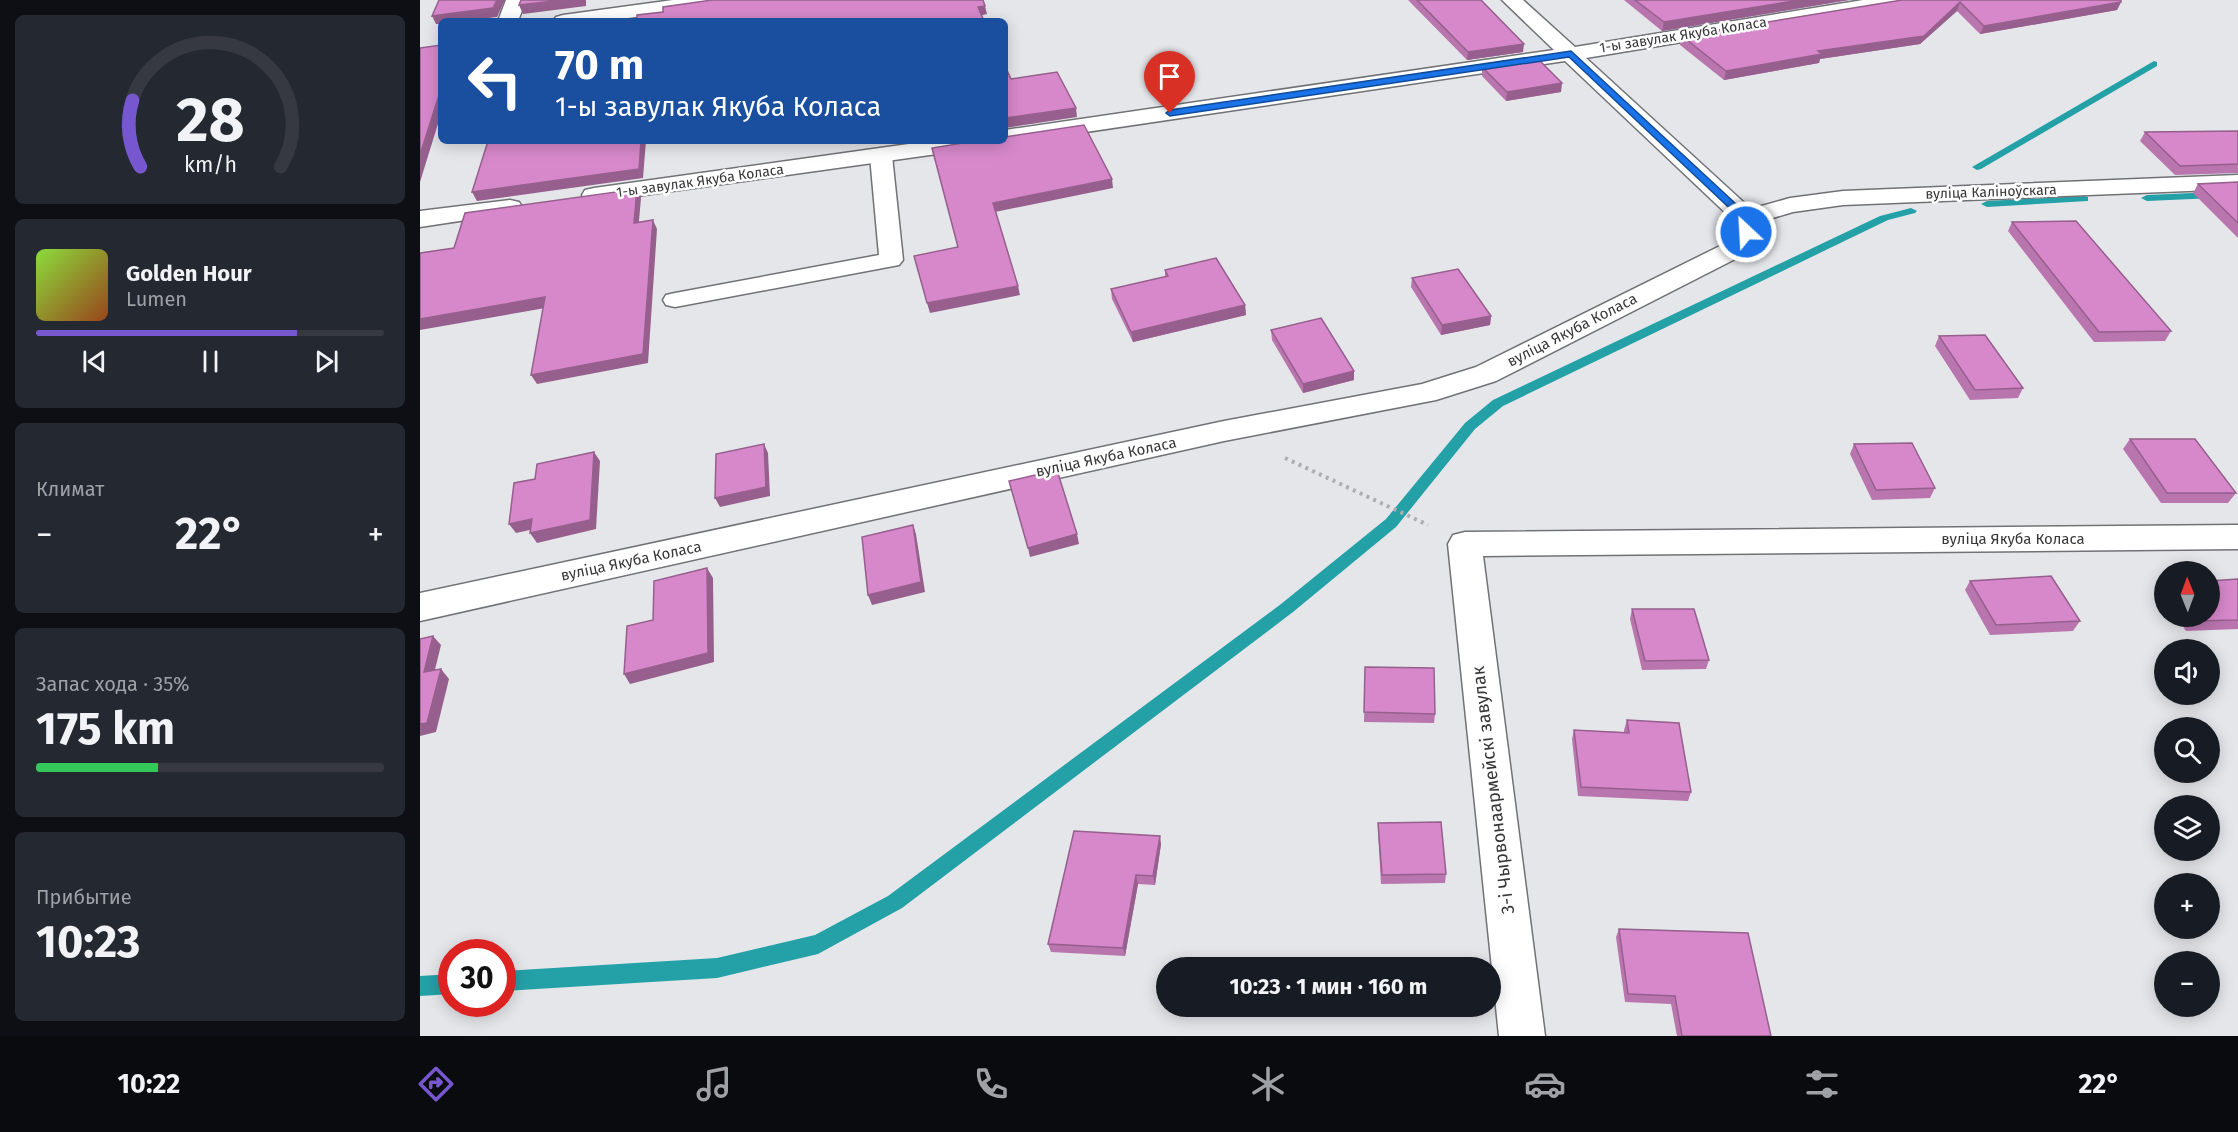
<!DOCTYPE html>
<html lang="ru">
<meta charset="utf-8">
<style>
body{margin:0;font-family:"Fira Sans",sans-serif;background:#242831;color:#f1f3f6;height:100vh;display:flex;flex-direction:column;font-size:22px;white-space:nowrap}
*{box-sizing:border-box;margin:0}
p{font-size:20px;color:#9ea1a6}
.icon{flex:none;width:33px;height:33px;fill:none;stroke:currentColor;stroke-width:2;stroke-linecap:round;stroke-linejoin:round}
.map{position:relative;flex:1;overflow:hidden}
.panel{display:flex;flex-direction:column;gap:15px;padding:15px;background:#0d0f14;width:420px}
.panel>*{flex:none}
.top-card{position:absolute;left:18px;top:18px;width:570px;height:126px;border-radius:9px;box-shadow:0 3px 15px #0003;background:#1a4fa0;color:#fff;overflow:hidden}
.needle{width:39px;rotate:359deg}
.fabs{position:absolute;left:1734px;top:561px;display:grid;gap:12px}
.fabs a{display:grid;place-items:center;width:66px;height:66px;border-radius:50%;background:#171b24;box-shadow:0 3px 15px #0003;font-size:30px}
.speed{position:absolute;left:18px;top:939px;display:flex;gap:12px;font-size:30px;font-weight:700;text-align:center}
.speed>*{display:grid;place-content:center;width:78px;height:78px;border-radius:50%;background:#171b24;box-shadow:0 3px 15px #0003;line-height:1}
.speed .limit{border:9px solid #d22;background:#fff;color:#111}
.pin{position:absolute;display:grid;place-items:center;width:51px;height:51px;color:#fff;margin:-62px -26px;border-radius:50% 50% 50% 0;rotate:-45deg;box-shadow:0 0 6px #0007}
.pin .icon{rotate:45deg}
.me{position:absolute;width:66px;margin:-33px;rotate:335deg;stroke-linejoin:round;filter:drop-shadow(0 0 4px #0008)}
.turn{display:flex;align-items:center;gap:21px;height:126px;padding:0 18px;font-size:27px}
.turn .icon{width:78px;height:78px;stroke-width:2.5}
.turn b{display:block;font-size:42px;line-height:51px}
.big{font-size:45px;font-weight:700;line-height:1.1}
.panel .card{flex:1;display:flex;flex-direction:column;justify-content:center;gap:9px;min-width:0;padding:0 21px;border-radius:9px;background:#242831}
.panel .dial{align-items:center;gap:0}
.dial svg{height:156px;overflow:visible;fill:none;stroke:#363941;stroke-width:7;stroke-linecap:round;text-anchor:middle}
.dial text{fill:#f1f3f6;stroke:none}
.song{display:flex;align-items:center;gap:18px}
.cover{width:72px;height:72px;border-radius:9px;background:linear-gradient(135deg,hsl(90 70% 55%),hsl(20 70% 35%))}
.played{height:6px;border-radius:3px;background:linear-gradient(90deg,#7757d0 75%,#363941 75%)}
.keys{display:flex;justify-content:space-around;direction:ltr}
.heat{display:flex;justify-content:space-between;align-items:center;font-size:33px;direction:ltr}
.charge{height:9px;border-radius:4px;background:linear-gradient(90deg,#34c759 35%,#363941 0)}
.trip{position:absolute;left:736px;top:957px;width:345px;height:60px;border-radius:30px;background:#171b24;box-shadow:0 3px 15px #0003;font-weight:700;line-height:60px;text-align:center}
.tab-bar{display:flex;height:96px;justify-content:space-around;align-items:center;background:#090b0e;color:#9ea1a6}
.tab-bar .icon{width:42px;height:42px}
.tab-bar .current{color:#7757d0}
.tab-bar b{font-size:27px;color:#f1f3f6}
main{display:flex;flex:1;min-height:0}
.map>svg:first-child{display:block}
.lines{fill:none;stroke-linecap:round;stroke-linejoin:round}
.stream{fill:#24a1a7;fill-rule:evenodd}
.lane-casing{stroke:#717276;stroke-width:3}
.street-casing{stroke:#717276;stroke-width:3}
.path{stroke:#aeaeb1;stroke-width:4;stroke-dasharray:3 4.5;stroke-linecap:butt}
.lane{fill:#fff;fill-rule:evenodd}
.street{fill:#fff;fill-rule:evenodd}
.wall{fill:#b975ae}
.shaded-wall{fill:#965f8d}
.building{fill:#d788ca;stroke:#965f8d;stroke-width:1.5}
.route{fill:#1a73e8;stroke:#114b97;stroke-width:1.5}
.labels{text-anchor:middle;dominant-baseline:central;stroke-width:5;stroke-linejoin:round;paint-order:stroke}
.far-street-label{font-size:14px;fill:#373738;stroke:#fff}
.street-label{font-size:15px;fill:#373738;stroke:#fff}
.near-street-label{font-size:18px;fill:#373738;stroke:#fff}
</style>
<main>
<section class="panel">
<div class="card dial"><svg viewBox="0 0 100 80">
<path d="M14 69A42 42 0 1 1 86 69"/>
<path d="M14 69A42 42 0 0 1 10 35" stroke="#7757d0"/>
<text x="50" y="56" font-size="32" font-weight="700">28</text>
<text x="50" y="72" font-size="11">km/h</text>
</svg></div>
<div class="card">
<div class="song"><i class="cover"></i><div><b>Golden Hour</b><p>Lumen</p></div></div>
<div class="played"></div>
<div class="keys"><svg class="icon" aria-label="previous" viewBox="0 0 24 24"><path d="M18 5L8 12l10 7zM5 5v14"/></svg><svg class="icon" aria-label="pause" viewBox="0 0 24 24"><path d="M8 5v14M16 5v14"/></svg><svg class="icon" aria-label="next" viewBox="0 0 24 24"><path d="M6 5l10 7-10 7zM19 5v14"/></svg></div>
</div>
<div class="card"><p>Климат</p>
<div class="heat"><a>−</a><b class="big">22°</b><a>+</a></div>
</div>
<div class="card"><p>Запас хода · 35%</p><b class="big">175 km</b><div class="charge"></div></div>
<div class="card"><p>Прибытие</p><b class="big">10:23</b></div>
</section>
<div class="map">
<svg width="1818" height="1036" viewBox="0 0 1818 1036">
<rect width="100%" height="100%" fill="#e5e6ea"/>
<g class="lines">
<g class="stream">
<polygon points="1734,61 1737,62 1737,66 1561,169 1557,170 1552,167"/>
<polygon points="1818,191 1818,197 1727,201 1721,198 1727,195"/>
<polygon points="1664,196 1668,197 1668,201 1567,207 1561,204 1567,201"/>
<polygon points="1491,208 1497,211 1495,213 1468,220 1083,406 1055,429 976,527 873,612 482,908 398,954 297,978 82,991 82,971 297,958 395,935 468,896 861,604 966,519 1045,423 1073,400 1460,216"/>
<polygon points="32,974 32,994 0,996 0,976"/>
</g>
<g class="lane-casing">
<polygon id="lane" points="461,150 469,151 472,156 483,260 479,265 255,307 246,305 243,300 246,295 255,293 459,255 450,156 453,151"/>
</g>
<g class="street-casing">
<g id="street">
<polygon points="86,0 106,0 98,21 78,21"/>
<polygon points="253,0 306,0 303,4 296,6 186,21 133,21 136,17 143,15"/>
<polygon points="1082,0 1103,0 1155,47 1443,0 1489,0 1486,4 1479,6 1166,58 1331,209 1370,198 1423,191 1818,175 1818,189 1423,205 1373,212 1339,222 1339,232 1325,254 1076,381 1016,400 804,441 0,621 0,593 804,421 1002,384 1056,367 1306,243 1313,232 1313,220 1145,61 585,144 576,141 585,141 585,130 1134,50"/>
<polygon points="510,141 572,141 568,146 560,148 174,202 165,200 162,195 165,190 174,188"/>
<polygon points="90,200 99,202 102,207 99,212 0,227 0,211"/>
<polygon points="1818,525 1818,549 1063,556 1125,1036 1079,1036 1028,544 1033,535 1045,532"/>
</g>
</g>
<polyline class="path" points="865,458 1008,525"/>
<use href="#lane" class="lane"/>
<use href="#street" class="street"/>
</g>
<g class="wall">
<polygon points="988,0 1061,0 1103,52 1047,60"/>
<polygon points="1204,0 1429,0 1242,31"/>
<polygon points="1482,0 1701,2 1697,10 1560,34 1537,11 1500,44 1400,59 1399,63 1304,80 1260,45 1262,36"/>
<polygon points="1062,67 1141,92 1086,101 1062,76"/>
<polygon points="1818,131 1818,173 1755,175 1720,141 1725,132"/>
<polygon points="1818,182 1818,238 1773,193 1778,184"/>
<polygon points="1592,222 1751,331 1745,341 1674,342 1588,231"/>
<polygon points="745,270 825,305 826,315 713,342 692,299 691,289 745,277"/>
<polygon points="992,278 1071,316 1070,325 1021,335 991,287"/>
<polygon points="851,330 934,371 934,380 883,393 852,340"/>
<polygon points="1519,336 1603,388 1598,398 1550,400 1515,346"/>
<polygon points="1710,439 1816,493 1808,503 1741,503 1703,449"/>
<polygon points="1434,444 1515,488 1510,498 1452,500 1430,454"/>
<polygon points="1818,579 1818,629 1766,631 1756,616 1790,616"/>
<polygon points="1550,581 1660,621 1653,631 1570,635 1545,590"/>
<polygon points="1744,585 1744,600 1739,592"/>
<polygon points="1212,609 1289,660 1286,669 1222,670 1210,619"/>
<polygon points="945,667 1015,714 1014,723 944,722"/>
<polygon points="1207,720 1271,792 1268,801 1158,796 1152,739 1154,730 1204,732 1204,730"/>
<polygon points="958,823 1026,874 1025,883 961,884 958,832"/>
<polygon points="741,844 735,885 718,884 705,956 631,952 628,944"/>
<polygon points="1199,929 1351,1036 1257,1036 1251,1004 1205,1002 1196,937"/>
</g>
<g class="shaded-wall">
<polygon points="77,0 85,0 77,17 42,21 21,21 21,24 16,24 12,16"/>
<polygon points="143,0 166,0 166,6 103,14 99,5"/>
<polygon points="1380,0 1429,0 1242,31 1244,22"/>
<polygon points="1540,2 1537,11 1500,44 1400,59 1399,63 1304,80 1306,71"/>
<polygon points="1701,2 1697,10 1560,34 1564,26"/>
<polygon points="565,6 567,14 559,16 558,7"/>
<polygon points="1104,44 1103,52 1047,60 1048,52"/>
<polygon points="1142,83 1141,92 1086,101 1087,92"/>
<polygon points="21,89 21,114 0,182 0,155"/>
<polygon points="656,108 657,117 585,128 585,118"/>
<polygon points="221,141 226,141 223,178 57,201 52,192"/>
<polygon points="692,179 693,188 575,212 573,203"/>
<polygon points="217,189 221,198 218,232 214,223"/>
<polygon points="233,220 237,229 228,363 117,384 111,375"/>
<polygon points="598,286 600,295 510,313 507,303"/>
<polygon points="125,297 131,307 0,330 0,319"/>
<polygon points="825,305 826,315 713,342 711,332"/>
<polygon points="1071,316 1070,325 1021,335 1022,325"/>
<polygon points="934,371 934,380 883,393 883,384"/>
<polygon points="344,444 348,453 350,496 300,507 295,498"/>
<polygon points="174,452 180,461 176,529 117,543 110,533"/>
<polygon points="112,519 119,528 96,533 89,524"/>
<polygon points="493,525 496,534 505,592 452,605 448,595"/>
<polygon points="657,534 659,544 610,557 608,548"/>
<polygon points="287,568 293,578 294,662 210,684 204,674"/>
<polygon points="13,636 21,645 12,682 4,672"/>
<polygon points="21,669 29,679 16,732 0,736 0,724"/>
<polygon points="740,836 741,844 735,885 733,876"/>
<polygon points="716,875 718,884 705,956 703,948"/>
</g>
<g class="building">
<polygon points="19,0 77,0 73,8 12,16"/>
<polygon points="101,0 143,0 99,5"/>
<polygon points="292,0 563,0 565,6 558,7 564,21 217,21 217,15 243,12 243,7"/>
<polygon points="997,0 1061,0 1104,44 1048,52"/>
<polygon points="1215,0 1380,0 1244,22"/>
<polygon points="1482,0 1701,0 1701,2 1564,26 1540,2 1504,36 1398,51 1402,54 1306,71 1262,36"/>
<polygon points="21,45 21,89 0,155 0,48"/>
<polygon points="1118,59 1142,83 1087,92 1062,67"/>
<polygon points="585,66 591,79 637,72 656,108 585,118"/>
<polygon points="664,125 692,179 573,203 598,286 507,303 494,256 538,247 512,148 555,141 585,141 585,137"/>
<polygon points="1818,131 1818,164 1760,166 1725,132"/>
<polygon points="68,141 221,141 219,169 52,192"/>
<polygon points="1818,182 1818,223 1778,184"/>
<polygon points="217,189 214,223 233,220 223,354 111,375 125,297 0,319 0,253 34,248 45,213"/>
<polygon points="1656,221 1751,331 1679,332 1592,222"/>
<polygon points="796,258 825,305 711,332 691,289 748,276 745,270"/>
<polygon points="1038,269 1071,316 1022,325 992,278"/>
<polygon points="901,318 934,371 883,384 851,330"/>
<polygon points="1565,335 1603,388 1555,390 1519,336"/>
<polygon points="1710,439 1775,439 1816,493 1747,493"/>
<polygon points="1492,443 1515,488 1456,490 1434,444"/>
<polygon points="344,444 346,487 295,498 296,454"/>
<polygon points="174,452 170,520 110,533 112,519 89,524 94,483 115,479 117,464"/>
<polygon points="637,470 657,534 608,548 589,481"/>
<polygon points="493,525 501,582 448,595 442,537"/>
<polygon points="287,568 288,653 204,674 207,626 233,620 234,581"/>
<polygon points="1631,576 1660,621 1576,625 1550,581"/>
<polygon points="1818,579 1818,620 1774,621 1770,616 1790,616 1790,581"/>
<polygon points="1212,609 1274,609 1289,660 1225,661"/>
<polygon points="13,636 4,672 21,669 7,723 0,724 0,639"/>
<polygon points="945,667 1014,668 1015,714 944,712"/>
<polygon points="1207,720 1259,723 1271,792 1161,787 1154,730 1209,733"/>
<polygon points="1021,822 1026,874 962,875 958,823"/>
<polygon points="654,831 740,836 733,876 716,875 703,948 628,944"/>
<polygon points="1199,929 1328,933 1351,1036 1262,1036 1255,996 1208,994"/>
</g>
<polygon class="route" points="1151,51 1329,216 1330,235 1323,235 1321,219 1149,57 750,116 746,113 750,110"/>
<g class="labels">
<g class="far-street-label">
<text transform="translate(1263 35) rotate(-9)">1-ы завулак Якуба Коласа</text>
<text transform="translate(280 181) rotate(-8)">1-ы завулак Якуба Коласа</text>
<text transform="translate(1571 192) rotate(-2)">вуліца Каліноўскага</text>
</g>
<g class="street-label">
<text transform="translate(1152 330) rotate(-27)">вуліца Якуба Коласа</text>
<text transform="translate(686 457) rotate(-12)">вуліца Якуба Коласа</text>
<text x="1593" y="539">вуліца Якуба Коласа</text>
<text transform="translate(211 561) rotate(-12)">вуліца Якуба Коласа</text>
</g>
<g class="near-street-label">
<text transform="translate(1073 790) rotate(-97)">3-і Чырвонаармейскі завулак</text>
</g>
</g>
</svg>
<div class="fabs">
<a><svg class="needle" viewBox="-14 -14 28 28"><path d="M0-13l5 13h-10z" fill="#e53935"/><path d="M0 13l5-13h-10z" fill="#9ea1a6"/></svg></a>
<a><svg class="icon" aria-label="sound" viewBox="0 0 24 24"><path d="M4 9h4l5-4v14l-5-4H4zM17 9q2 3 0 6"/></svg></a>
<a><svg class="icon" aria-label="search" viewBox="0 0 24 24"><circle cx="10" cy="10" r="6"/><path d="M15 15l6 6"/></svg></a>
<a><svg class="icon" aria-label="layers" viewBox="0 0 24 24"><path d="M12 4l9 5-9 5-9-5zM3 14l9 5 9-5"/></svg></a>
<a>+</a>
<a>−</a>
</div>
<div class="speed"><div class="limit">30</div></div>
<div class="pin" style="left:750px;top:113px;background:#d93025"><svg class="icon" aria-label="arrive" viewBox="0 0 24 24"><path d="M6 21V4h12l-3 4 3 4H6"/></svg></div>
<svg class="me" style="left:1326px;top:232px" viewBox="-20 -20 40 40"><circle r="17" fill="#1a73e8" stroke="#fff" stroke-width="3"/><path d="M0-11L8 9 0 5-8 9z" fill="#fff"/></svg>
<div class="trip">10:23 · 1 мин · 160 m</div>
<div class="top-card">
<div class="turn"><svg class="icon" aria-label="left" viewBox="0 0 24 24"><path d="M17 20v-9H6M10 6l-5 5 5 5"/></svg><div><b>70 m</b>1-ы завулак Якуба Коласа</div></div>
</div>
</div>
</main>
<nav class="tab-bar">
<b>10:22</b>
<svg class="icon current" aria-label="directions" viewBox="0 0 24 24"><path d="M12 3l9 9-9 9-9-9zM9 14v-3h6M13 9l2 2-2 2"/></svg>
<svg class="icon" aria-label="music" viewBox="0 0 24 24"><path d="M9 18V5l10-2v13"/><circle cx="6" cy="18" r="3"/><circle cx="16" cy="16" r="3"/></svg>
<svg class="icon" aria-label="phone" viewBox="0 0 24 24"><path d="M5 4h4l2 5-3 2q2 4 5 5l2-3 5 2v4C11 20 4 13 5 4z"/></svg>
<svg class="icon" aria-label="climate" viewBox="0 0 24 24"><path d="M12 3v18M4 7l16 10M4 17L20 7"/></svg>
<svg class="icon" aria-label="car" viewBox="0 0 24 24"><path d="M5 17H2v-5l4-1 3-4h7l3 4 3 1v5h-3M9 17h6M6 11h13"/><circle cx="7" cy="17" r="2"/><circle cx="17" cy="17" r="2"/></svg>
<svg class="icon" aria-label="filters" viewBox="0 0 24 24"><path d="M4 7h16M4 17h16"/><circle cx="9" cy="7" r="2"/><circle cx="15" cy="17" r="2"/></svg>
<b>22°</b>
</nav>
